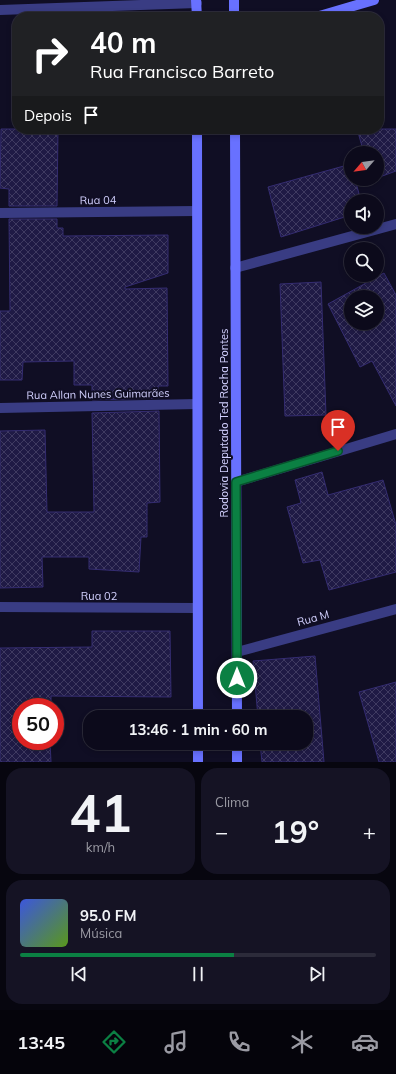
<!DOCTYPE html>
<html lang="pt">
<meta charset="utf-8">
<style>
body{margin:0;font-family:Mulish,sans-serif;background:#151324;color:#f1f3f6;height:100vh;display:flex;flex-direction:column;font-size:15px;white-space:nowrap}
*{box-sizing:border-box;margin:0}
p{font-size:13px;color:#9a9aa3}
.icon{flex:none;width:22px;height:22px;fill:none;stroke:currentColor;stroke-width:2;stroke-linecap:round;stroke-linejoin:round}
.map{position:relative;height:762px;overflow:hidden}
.sheet{display:flex;flex-direction:column;gap:6px;padding:6px;background:#07060f;flex:1}
.sheet>*{flex:none}
.guide{position:absolute;left:12px;top:12px;width:372px;height:122px;border-radius:16px;box-shadow:0 2px 6px #0003,0 0 0 1px #2c2b3a;background:#202124;color:#fff;overflow:hidden}
.needle{width:26px;rotate:242deg}
.buttons{position:absolute;left:344px;top:146px;display:grid;gap:8px}
.buttons a{display:grid;place-items:center;width:40px;height:40px;border-radius:50%;background:#0c0a1b;box-shadow:0 2px 6px #0003,0 0 0 1px #2c2b3a;font-size:20px}
.speed{position:absolute;left:12px;top:698px;display:flex;gap:8px;font-size:20px;font-weight:700;text-align:center}
.speed>*{display:grid;place-content:center;width:52px;height:52px;border-radius:50%;background:#0c0a1b;box-shadow:0 2px 6px #0003,0 0 0 1px #2c2b3a;line-height:1}
.speed .limit{border:6px solid #d22;background:#fff;color:#111}
.pin{position:absolute;display:grid;place-items:center;width:34px;height:34px;color:#fff;margin:-41px -17px;border-radius:50% 50% 50% 0;rotate:-45deg;box-shadow:0 0 4px #0007}
.pin .icon{rotate:45deg}
.me{position:absolute;width:44px;margin:-22px;rotate:0deg;stroke-linejoin:round;filter:drop-shadow(0 0 3px #0008)}
.turn{display:flex;align-items:center;gap:14px;height:84px;padding:0 12px;font-size:18px}
.turn .icon{width:52px;height:52px;stroke-width:2.5}
.turn b{display:block;font-size:28px;line-height:34px}
.then{display:flex;align-items:center;height:38px;padding:0 12px;background:#0003;gap:8px;font-size:15px}
.big{font-size:30px;font-weight:700;line-height:1.1}
.sheet .widget{flex:1;display:flex;flex-direction:column;justify-content:center;gap:6px;min-width:0;padding:0 14px;border-radius:16px;background:#151324}
.sheet .dial{align-items:center;gap:0}
.dial b{font-size:52px;line-height:1}
.song{display:flex;align-items:center;gap:12px}
.cover{width:48px;height:48px;border-radius:6px;background:linear-gradient(135deg,hsl(230 70% 55%),hsl(90 70% 35%))}
.played{height:4px;border-radius:2px;background:linear-gradient(90deg,#0b8043 60%,#2c2b3a 60%)}
.keys{display:flex;justify-content:space-around;direction:ltr}
.heat{display:flex;justify-content:space-between;align-items:center;font-size:22px;direction:ltr}
.sheet .tiles{flex:1;display:grid;gap:6px;grid-template-columns:1fr 1fr}
.widget:last-child{grid-column:span 2}
.trip{position:absolute;left:83px;top:710px;width:230px;height:40px;border-radius:16px;background:#0c0a1b;box-shadow:0 2px 6px #0003,0 0 0 1px #2c2b3a;font-weight:700;line-height:40px;text-align:center}
.menu{display:flex;height:64px;justify-content:space-around;align-items:center;background:#05040b;color:#9a9aa3}
.menu .icon{width:28px;height:28px}
.menu .selected{color:#0b8043}
.menu b{font-size:18px;color:#f1f3f6}
.map>svg:first-child{display:block}
.building{fill:url(#building-cross-hatch);stroke:#342c71;fill-rule:evenodd}
.lines{fill:none;stroke-linecap:round;stroke-linejoin:round}
.street{stroke:#393c83;stroke-width:10}
.secondary{stroke:#6871ff;stroke-width:10}
.route-casing{stroke:#07532c;stroke-width:10}
.route{stroke:#0b8043;stroke-width:7}
.labels{text-anchor:middle;dominant-baseline:central;stroke-width:4;stroke-linejoin:round;paint-order:stroke}
.street-label{font-size:11px;fill:#d3d1ff;stroke:#100e24}
</style>
<div class="map">
<svg width="396" height="762" viewBox="0 0 396 762">
<defs>
<pattern id="building-cross-hatch" width="8" height="8" patternUnits="userSpaceOnUse"><rect width="8" height="8" fill="#1f1a45"/><path d="M0 0l8 8M0 8l8-8" fill="none" stroke="#3f3a61"/></pattern>
</defs>
<rect width="100%" height="100%" fill="#100e24"/>
<g class="building">
<polygon points="1,129 58,129 57,206 9,206 9,189 0,188"/>
<polygon points="357,129 396,129 396,171 377,178 377,153 364,153"/>
<polygon points="351,164 351,179 355,179 361,201 351,201 351,215 281,237 268,187"/>
<polygon points="9,219 57,219 57,228 63,228 63,236 168,235 168,273 125,287 125,289 167,288 168,386 158,386 159,398 92,400 92,385 74,385 74,361 23,362 22,380 0,380 0,311 10,311"/>
<path d="M 384,273 L 396,295 L 396,406 L 372,361 L 360,367 L 328,304 ZM 351,297 L 377,297 L 377,323 L 351,323 Z"/>
<polygon points="321,282 326,415 285,416 280,284"/>
<polygon points="159,411 160,502 147,503 147,537 141,537 139,572 89,569 89,557 42,557 43,587 0,588 0,431 45,430 47,512 94,512 92,413"/>
<polygon points="322,472 328,495 383,480 396,525 396,572 329,590 320,560 303,563 287,507 301,503 295,480"/>
<polygon points="92,631 170,631 171,697 51,696 51,705 49,705 49,707 21,707 21,741 50,741 51,762 0,762 0,648 92,647"/>
<polygon points="315,656 324,762 262,762 260,743 306,743 306,717 258,717 253,661"/>
<polygon points="396,682 396,762 379,762 359,692"/>
</g>
<g class="lines">
<g class="street">
<polyline points="0,10 197,3"/>
<polyline points="0,213 197,211"/>
<polyline points="235,268 396,224"/>
<polyline points="0,408 197,404"/>
<polyline points="236,482 396,434"/>
<polyline points="0,607 197,608"/>
<polyline points="237,652 396,609"/>
</g>
<g class="secondary">
<polyline points="196,0 197,17"/>
<polyline points="234,0 234,17"/>
<polyline points="316,17 374,0"/>
<polyline points="197,129 198,717"/>
<polyline points="235,129 237,717"/>
<polyline points="198,743 198,762"/>
<polyline points="237,762 237,743"/>
</g>
</g>
<g class="lines">
<g class="route-casing">
<polyline id="route" points="237,678 236,482 338,451"/>
</g>
<use href="#route" class="route"/>
</g>
<g class="labels">
<g class="street-label">
<text transform="translate(98 200) rotate(-1)">Rua 04</text>
<text transform="translate(98 394) rotate(-1)">Rua Allan Nunes Guimarães</text>
<text transform="translate(224 423) rotate(-90)">Rodovia Deputado Ted Rocha Pontes</text>
<text x="99" y="596">Rua 02</text>
<text transform="translate(313 618) rotate(-15)">Rua M</text>
</g>
</g>
</svg>
<div class="buttons">
<a><svg class="needle" viewBox="-14 -14 28 28"><path d="M0-13l5 13h-10z" fill="#e53935"/><path d="M0 13l5-13h-10z" fill="#9a9aa3"/></svg></a>
<a><svg class="icon" aria-label="sound" viewBox="0 0 24 24"><path d="M4 9h4l5-4v14l-5-4H4zM17 9q2 3 0 6"/></svg></a>
<a><svg class="icon" aria-label="search" viewBox="0 0 24 24"><circle cx="10" cy="10" r="6"/><path d="M15 15l6 6"/></svg></a>
<a><svg class="icon" aria-label="layers" viewBox="0 0 24 24"><path d="M12 4l9 5-9 5-9-5zM3 14l9 5 9-5"/></svg></a>
</div>
<div class="speed"><div class="limit">50</div></div>
<div class="pin" style="left:338px;top:451px;background:#d93025"><svg class="icon" aria-label="arrive" viewBox="0 0 24 24"><path d="M6 21V4h12l-3 4 3 4H6"/></svg></div>
<svg class="me" style="left:237px;top:678px" viewBox="-20 -20 40 40"><circle r="17" fill="#0b8043" stroke="#fff" stroke-width="3"/><path d="M0-11L8 9 0 5-8 9z" fill="#fff"/></svg>
<div class="trip">13:46 · 1 min · 60 m</div>
<div class="guide">
<div class="turn"><svg class="icon" aria-label="right" viewBox="0 0 24 24"><path d="M7 20v-9h11M14 6l5 5-5 5"/></svg><div><b>40 m</b>Rua Francisco Barreto</div></div>
<div class="then">Depois<svg class="icon" aria-label="arrive" viewBox="0 0 24 24"><path d="M6 21V4h12l-3 4 3 4H6"/></svg></div>
</div>
</div>
<section class="sheet">
<div class="tiles">
<div class="widget dial"><b>41</b><p>km/h</p></div>
<div class="widget"><p>Clima</p>
<div class="heat"><a>−</a><b class="big">19°</b><a>+</a></div>
</div>
<div class="widget">
<div class="song"><i class="cover"></i><div><b>95.0 FM</b><p>Música</p></div></div>
<div class="played"></div>
<div class="keys"><svg class="icon" aria-label="previous" viewBox="0 0 24 24"><path d="M18 5L8 12l10 7zM5 5v14"/></svg><svg class="icon" aria-label="pause" viewBox="0 0 24 24"><path d="M8 5v14M16 5v14"/></svg><svg class="icon" aria-label="next" viewBox="0 0 24 24"><path d="M6 5l10 7-10 7zM19 5v14"/></svg></div>
</div>
</div>
</section>
<nav class="menu">
<b>13:45</b>
<svg class="icon selected" aria-label="directions" viewBox="0 0 24 24"><path d="M12 3l9 9-9 9-9-9zM9 14v-3h6M13 9l2 2-2 2"/></svg>
<svg class="icon" aria-label="music" viewBox="0 0 24 24"><path d="M9 18V5l10-2v13"/><circle cx="6" cy="18" r="3"/><circle cx="16" cy="16" r="3"/></svg>
<svg class="icon" aria-label="phone" viewBox="0 0 24 24"><path d="M5 4h4l2 5-3 2q2 4 5 5l2-3 5 2v4C11 20 4 13 5 4z"/></svg>
<svg class="icon" aria-label="climate" viewBox="0 0 24 24"><path d="M12 3v18M4 7l16 10M4 17L20 7"/></svg>
<svg class="icon" aria-label="car" viewBox="0 0 24 24"><path d="M5 17H2v-5l4-1 3-4h7l3 4 3 1v5h-3M9 17h6M6 11h13"/><circle cx="7" cy="17" r="2"/><circle cx="17" cy="17" r="2"/></svg>
</nav>
